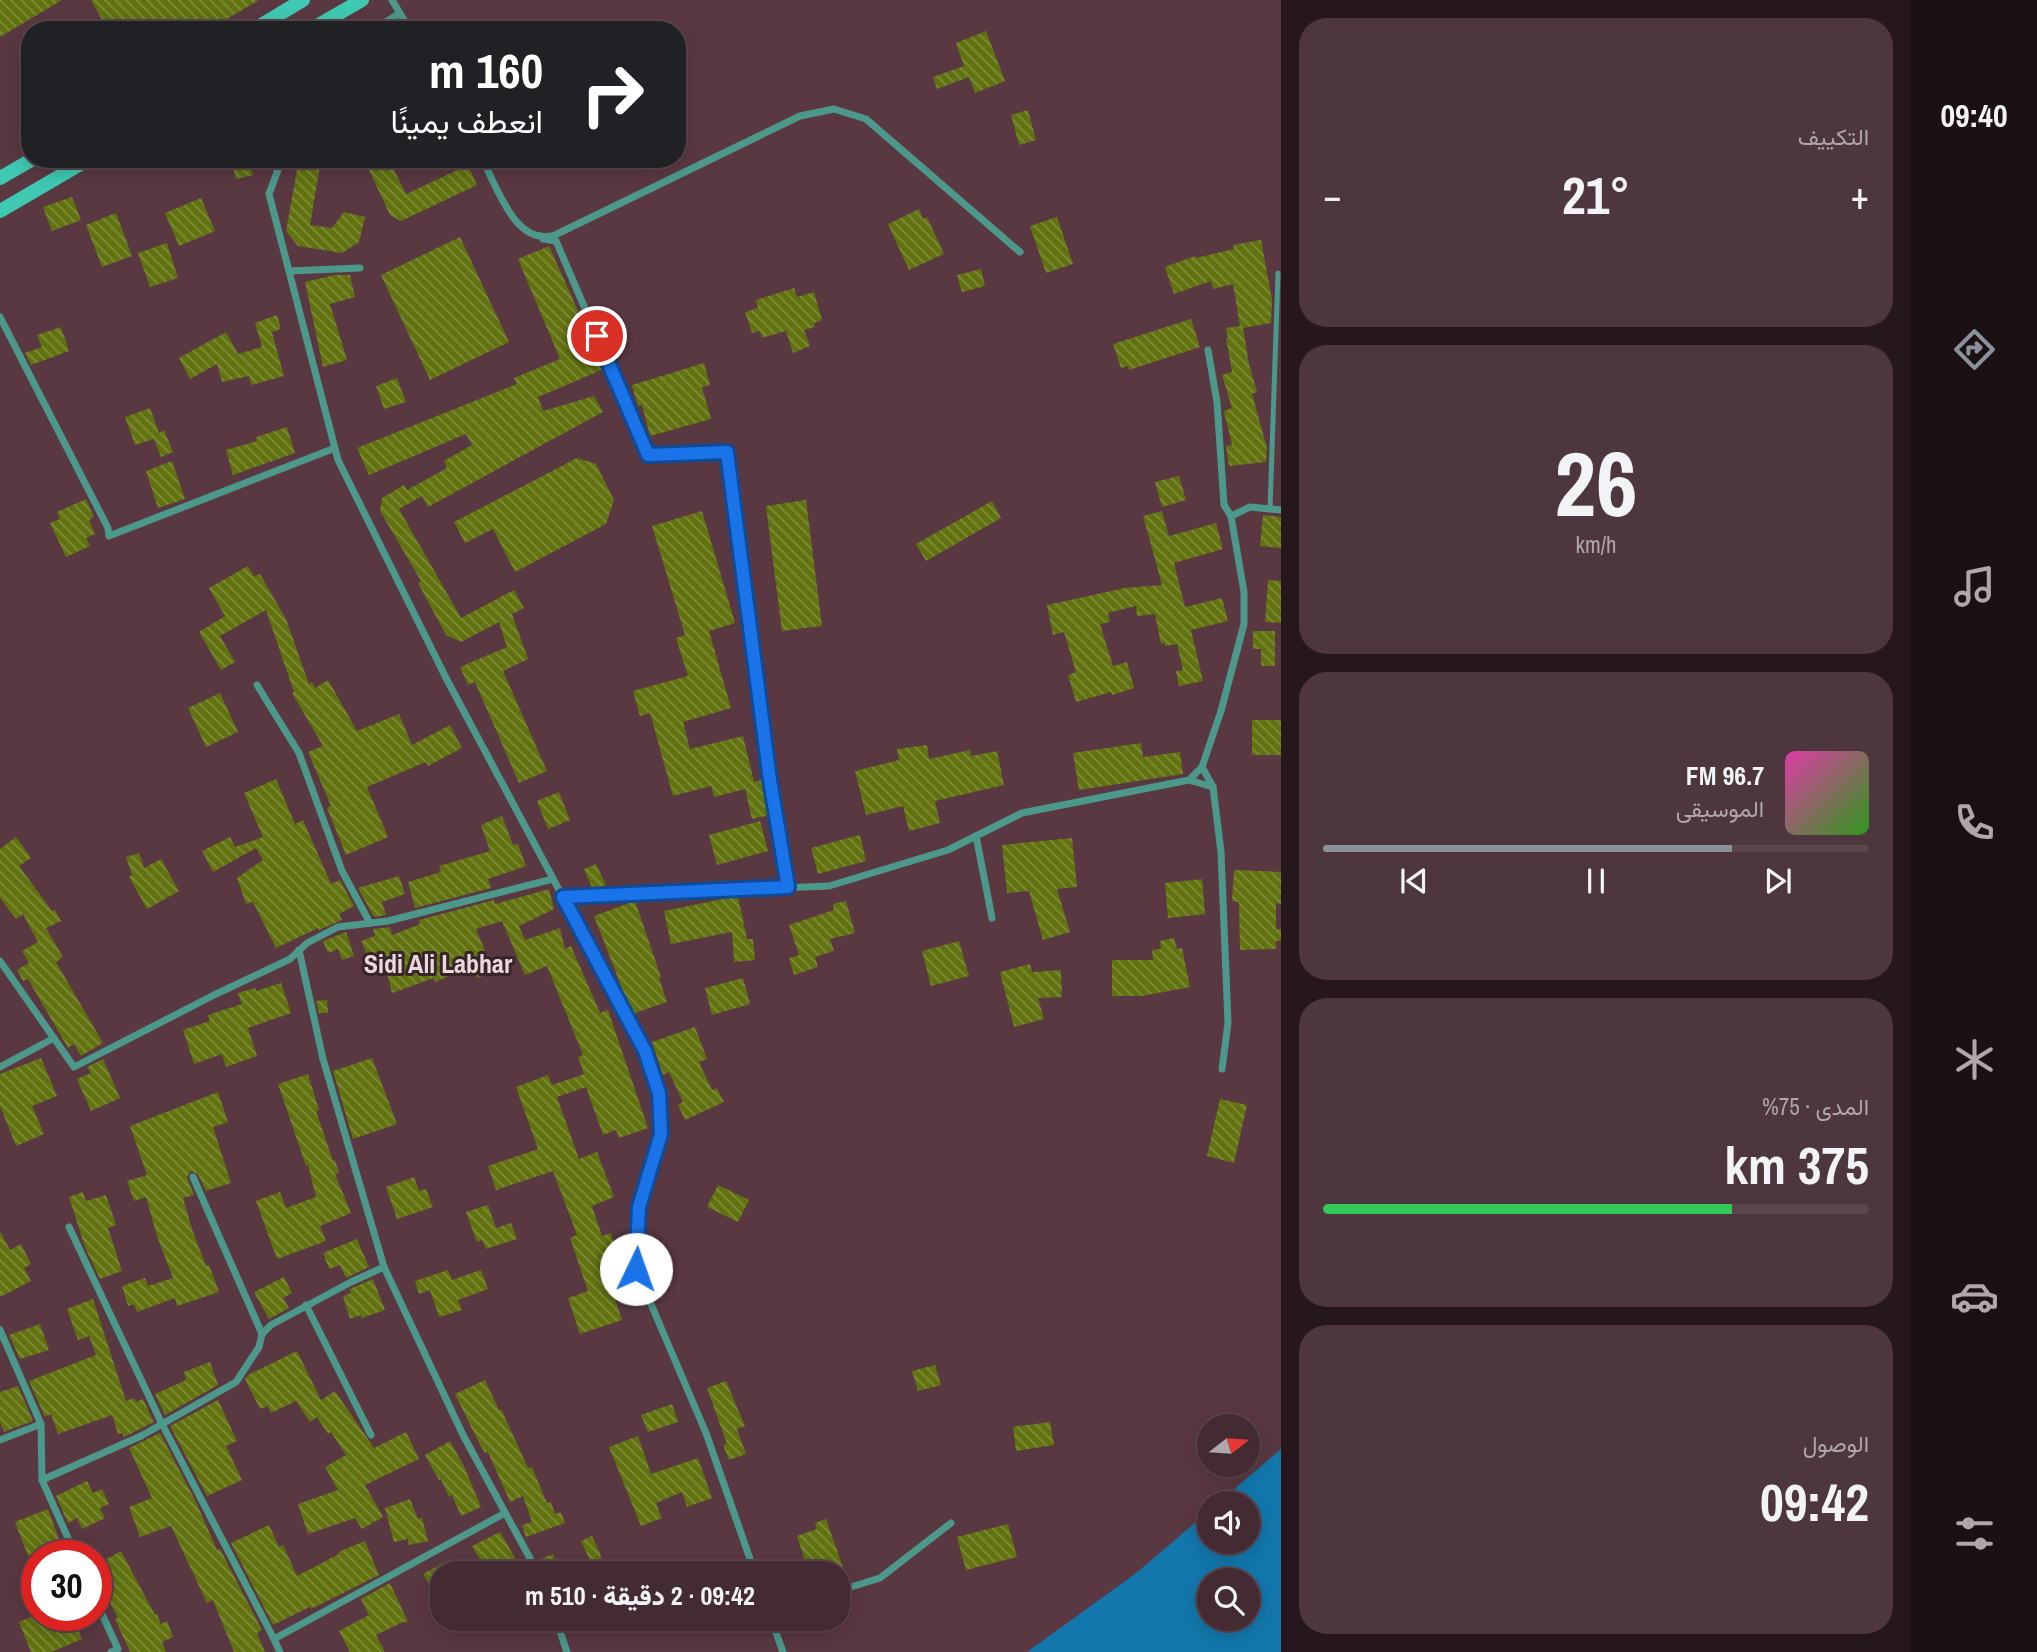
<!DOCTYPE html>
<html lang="ar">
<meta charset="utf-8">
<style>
body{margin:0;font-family:"Archivo Narrow",Vazirmatn,sans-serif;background:#4e363e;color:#f1f3f6;direction:rtl;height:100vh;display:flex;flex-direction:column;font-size:26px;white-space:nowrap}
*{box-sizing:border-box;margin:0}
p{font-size:23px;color:#afa7ac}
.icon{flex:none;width:38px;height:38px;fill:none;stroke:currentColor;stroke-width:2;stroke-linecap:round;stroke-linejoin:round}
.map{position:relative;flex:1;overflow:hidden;direction:ltr}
.details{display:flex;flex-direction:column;gap:18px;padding:18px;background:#25171c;width:630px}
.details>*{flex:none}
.hud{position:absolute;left:21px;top:21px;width:665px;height:147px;border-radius:28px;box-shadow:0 4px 18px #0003,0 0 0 2px #5c464d;direction:rtl;background:#202124;color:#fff;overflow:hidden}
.needle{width:46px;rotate:73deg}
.controls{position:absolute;left:1197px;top:1414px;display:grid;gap:14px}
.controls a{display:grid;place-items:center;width:63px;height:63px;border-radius:50%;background:#442a32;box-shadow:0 4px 18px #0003,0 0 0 2px #5c464d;font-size:35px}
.speed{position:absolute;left:21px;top:1540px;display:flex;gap:14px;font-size:35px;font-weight:700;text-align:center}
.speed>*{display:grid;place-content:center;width:91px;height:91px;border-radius:50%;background:#442a32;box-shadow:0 4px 18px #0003,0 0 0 2px #5c464d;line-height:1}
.speed .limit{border:10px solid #d22;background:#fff;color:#111}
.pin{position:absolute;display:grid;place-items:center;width:60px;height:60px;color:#fff;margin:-30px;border:4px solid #fff;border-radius:50%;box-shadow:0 2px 7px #0007}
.me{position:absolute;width:77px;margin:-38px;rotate:3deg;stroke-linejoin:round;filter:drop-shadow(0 0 5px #0008)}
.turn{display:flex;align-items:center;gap:24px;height:147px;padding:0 28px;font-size:32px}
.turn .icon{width:91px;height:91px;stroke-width:2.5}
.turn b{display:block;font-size:49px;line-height:60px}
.big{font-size:52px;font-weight:800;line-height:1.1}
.details .card{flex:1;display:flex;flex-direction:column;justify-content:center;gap:10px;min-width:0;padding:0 24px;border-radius:28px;background:#4e363e}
.details .dial{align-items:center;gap:0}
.dial b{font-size:91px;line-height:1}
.song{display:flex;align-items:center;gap:21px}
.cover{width:84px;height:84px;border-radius:10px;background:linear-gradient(135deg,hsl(320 70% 55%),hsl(110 70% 35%))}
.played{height:7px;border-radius:4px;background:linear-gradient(90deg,#8c9099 75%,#5c464d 75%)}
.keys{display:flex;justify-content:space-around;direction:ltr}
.heat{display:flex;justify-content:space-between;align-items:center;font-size:38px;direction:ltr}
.charge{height:10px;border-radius:5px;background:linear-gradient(90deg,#34c759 75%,#5c464d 0)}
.trip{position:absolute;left:430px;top:1561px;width:420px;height:70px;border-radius:28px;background:#442a32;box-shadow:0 4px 18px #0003,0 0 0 2px #5c464d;font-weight:800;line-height:70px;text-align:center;direction:rtl}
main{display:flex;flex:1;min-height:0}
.menu{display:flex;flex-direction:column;width:126px;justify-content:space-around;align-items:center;background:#1b1114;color:#afa7ac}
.menu .icon{width:49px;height:49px}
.menu .current{color:#8c9099}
.menu b{font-size:32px;color:#f1f3f6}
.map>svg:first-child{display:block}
.water{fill:#1377ac;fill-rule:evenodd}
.building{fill:url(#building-back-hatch)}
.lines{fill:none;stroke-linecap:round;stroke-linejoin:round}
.lane{stroke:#4c998b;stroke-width:5}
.street{stroke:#4c998b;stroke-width:7}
.secondary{stroke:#3fc9b2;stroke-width:14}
.route-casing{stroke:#114b97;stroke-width:18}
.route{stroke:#1a73e8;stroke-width:12}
.labels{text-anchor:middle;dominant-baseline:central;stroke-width:6;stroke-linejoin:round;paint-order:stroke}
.district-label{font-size:26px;font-weight:bold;fill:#edd7dd;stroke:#352529}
</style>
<main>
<nav class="menu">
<b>09:40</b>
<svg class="icon current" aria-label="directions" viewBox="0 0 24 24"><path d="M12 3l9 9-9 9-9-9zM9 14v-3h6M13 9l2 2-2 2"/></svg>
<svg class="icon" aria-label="music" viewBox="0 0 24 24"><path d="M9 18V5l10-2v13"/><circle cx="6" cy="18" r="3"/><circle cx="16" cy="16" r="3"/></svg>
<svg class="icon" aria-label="phone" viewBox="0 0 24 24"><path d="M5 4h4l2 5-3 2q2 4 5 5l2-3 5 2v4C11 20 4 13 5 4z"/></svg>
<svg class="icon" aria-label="climate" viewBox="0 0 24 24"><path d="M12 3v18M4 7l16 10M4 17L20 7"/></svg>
<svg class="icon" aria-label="car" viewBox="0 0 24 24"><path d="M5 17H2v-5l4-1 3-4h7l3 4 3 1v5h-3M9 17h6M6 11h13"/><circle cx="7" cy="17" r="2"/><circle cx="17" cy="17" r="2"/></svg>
<svg class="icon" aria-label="filters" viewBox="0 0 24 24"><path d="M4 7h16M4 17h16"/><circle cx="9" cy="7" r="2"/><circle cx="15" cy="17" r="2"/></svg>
</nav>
<section class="details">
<div class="card"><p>التكييف</p>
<div class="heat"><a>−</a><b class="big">21°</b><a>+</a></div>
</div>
<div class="card dial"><b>26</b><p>km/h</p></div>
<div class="card">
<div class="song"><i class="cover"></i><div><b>96.7 FM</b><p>الموسيقى</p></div></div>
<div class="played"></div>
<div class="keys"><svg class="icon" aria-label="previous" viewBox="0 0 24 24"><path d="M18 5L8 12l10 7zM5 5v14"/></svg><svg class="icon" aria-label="pause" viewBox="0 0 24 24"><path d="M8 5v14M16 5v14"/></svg><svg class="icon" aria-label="next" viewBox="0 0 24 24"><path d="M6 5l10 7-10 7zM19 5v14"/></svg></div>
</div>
<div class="card"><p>المدى · 75%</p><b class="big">375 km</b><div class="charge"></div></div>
<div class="card"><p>الوصول</p><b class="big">09:42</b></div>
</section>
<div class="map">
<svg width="1281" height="1652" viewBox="0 0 1281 1652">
<defs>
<pattern id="building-back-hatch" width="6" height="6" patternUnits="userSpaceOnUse" patternTransform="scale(1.75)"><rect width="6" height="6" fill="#61720f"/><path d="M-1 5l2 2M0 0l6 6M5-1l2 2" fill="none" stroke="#808c3d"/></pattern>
</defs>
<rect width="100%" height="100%" fill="#5a3842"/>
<path class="water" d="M 1281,1449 L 1281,1652 L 1027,1652 L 1135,1574 L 1209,1511 L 1209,1542 L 1248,1542 L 1248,1503 L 1218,1503 ZM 1209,1580 L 1248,1580 L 1248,1619 L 1209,1619 Z"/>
<g class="building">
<polygon points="0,0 62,0 0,37"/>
<polygon points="91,0 259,0 209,30 108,30"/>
<polygon points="986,31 1005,81 975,93 969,77 937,89 933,77 964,66 956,43"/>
<polygon points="1028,110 1036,140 1019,145 1011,115"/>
<polygon points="231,159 248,159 253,175 236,179"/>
<polygon points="299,159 321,159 310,225 332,228 344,212 365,217 359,242 342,253 298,246 286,231"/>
<polygon points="364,159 394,159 393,168 406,194 468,165 477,185 401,221 390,215"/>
<polygon points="72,197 81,220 52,231 43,207"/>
<polygon points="201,198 215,231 179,246 165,213"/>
<polygon points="919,209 923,219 927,217 944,254 909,270 888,224"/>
<polygon points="116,213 132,256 102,267 86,225"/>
<polygon points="1057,217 1073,264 1046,273 1030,226"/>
<polygon points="460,237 509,342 430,380 381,275"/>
<polygon points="1261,240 1272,300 1271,323 1243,328 1249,364 1257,392 1252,394 1267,448 1266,462 1229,466 1226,446 1232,445 1224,411 1232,408 1222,375 1232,372 1226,338 1228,338 1226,328 1240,326 1233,284 1213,289 1211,281 1174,294 1165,267 1195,256 1196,258 1234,249 1233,245"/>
<polygon points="167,243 178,278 150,287 138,253"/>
<polygon points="549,246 604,369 538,397 543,411 594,396 603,412 428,507 422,496 399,509 461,618 514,590 524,608 512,614 528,659 503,671 547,771 519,783 475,682 468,685 460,667 507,647 499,622 461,642 446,635 418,583 421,581 380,511 382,498 404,485 407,490 447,468 444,461 472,445 466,434 369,475 357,448 517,384 514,378 560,359 518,259"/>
<polygon points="981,269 985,286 962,292 957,275"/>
<polygon points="335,275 350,275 355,297 330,304 347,360 323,367 305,282"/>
<polygon points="794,288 797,297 814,292 822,320 814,323 815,327 804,330 810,346 793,353 786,331 762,338 760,331 752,333 745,312 758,308 756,300"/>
<polygon points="277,315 281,329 272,332 284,376 251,385 249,376 222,382 217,364 190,379 179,358 226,332 238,354 262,347 255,323"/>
<polygon points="1191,319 1200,347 1129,370 1128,366 1121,368 1113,344"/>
<polygon points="61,327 69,351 31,365 25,353 42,347 37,335"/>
<polygon points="704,363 710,385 702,387 711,419 650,436 642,405 638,406 632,385"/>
<polygon points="397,378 406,402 384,409 376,386"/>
<polygon points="150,408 159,433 164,430 173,452 161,457 154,439 135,445 125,417"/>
<polygon points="287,427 295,453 233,475 226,450 257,441 256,437"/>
<polygon points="577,458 596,464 614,500 606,524 515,572 493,529 465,543 454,522"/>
<polygon points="172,461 185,499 158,508 146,471"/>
<polygon points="1179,476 1186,500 1162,507 1155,482"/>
<polygon points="86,499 94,517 89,520 95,534 86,538 90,546 66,557 50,523 60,519 57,512"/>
<polygon points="806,500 822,626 782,631 766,506"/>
<polygon points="992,501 1001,518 926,561 916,544"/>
<polygon points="702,511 735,623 709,631 731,708 683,722 690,749 743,736 754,782 763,780 770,815 752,819 745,789 714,797 711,786 673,796 650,713 640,716 633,691 688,676 676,638 685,635 652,526"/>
<polygon points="1162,511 1169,536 1216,523 1223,549 1174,563 1185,607 1222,598 1228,621 1191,630 1203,681 1179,686 1176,671 1183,670 1177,644 1165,646 1165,643 1161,644 1155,614 1137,616 1136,606 1108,613 1110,622 1100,624 1113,666 1127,662 1134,688 1112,695 1111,692 1076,702 1068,675 1076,672 1064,632 1053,635 1047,605 1125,588 1162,585 1143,516"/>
<polygon points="1263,515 1281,517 1281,548 1260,546"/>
<polygon points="248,566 256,580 254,576 260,574 286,619 309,684 312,682 315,688 328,680 357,731 399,714 412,745 450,725 462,748 428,766 426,762 367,787 388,837 346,855 327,808 331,806 308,752 323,746 292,693 294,692 266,610 220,636 235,662 221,670 199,632 225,616 209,588"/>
<polygon points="1268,580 1281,581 1281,623 1265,622"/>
<polygon points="1253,631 1275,631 1275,666 1261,666 1261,649 1253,649"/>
<polygon points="220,693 238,732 206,747 188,708"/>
<rect x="1252" y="720" width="29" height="35"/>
<polygon points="1141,743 1143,757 1180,752 1183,774 1079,790 1073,753"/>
<polygon points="927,745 929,759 970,750 971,756 997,751 1004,785 935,801 940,823 909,831 903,806 866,815 855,771 899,760 897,749"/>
<polygon points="276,779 295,824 303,820 331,884 340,880 354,906 339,914 342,920 319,930 318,928 276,948 253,902 246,904 237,878 263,860 256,848 213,872 202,851 230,837 235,847 263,837 244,793"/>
<polygon points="559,792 570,820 548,829 537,801"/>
<polygon points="502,816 513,845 518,844 526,866 488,879 491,888 415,908 408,882 441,872 439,866 490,851 481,825"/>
<polygon points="760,821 768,851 717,865 709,835"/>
<polygon points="860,835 866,861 818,874 811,848"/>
<polygon points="16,837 31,858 19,866 52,911 55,910 61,921 46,928 63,957 56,962 103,1043 81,1056 74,1044 68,1048 28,979 23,981 17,970 29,963 22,951 38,942 23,914 16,919 0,898 0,849"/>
<polygon points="1072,838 1077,887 1057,889 1070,932 1043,940 1029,891 1007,893 1002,845"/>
<polygon points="139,853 144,868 161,859 179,891 147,909 129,877 132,875 126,857"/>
<polygon points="596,864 606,885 593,890 584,869"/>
<polygon points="1234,870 1281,872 1281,904 1276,903 1276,929 1281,929 1281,941 1276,941 1276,949 1240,950 1239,902 1232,901"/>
<polygon points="399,876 405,894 382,902 386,915 374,917 358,888"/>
<polygon points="1202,879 1205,914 1168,918 1165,883"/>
<polygon points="549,889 554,909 519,926 525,940 560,928 565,949 571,946 600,1013 608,1010 648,1128 619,1138 616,1130 603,1135 586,1087 557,1097 579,1159 597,1152 614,1197 592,1206 602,1236 611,1233 613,1241 621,1238 628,1256 604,1265 622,1320 580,1334 568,1298 588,1291 570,1238 577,1235 553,1171 496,1190 488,1166 538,1149 516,1087 548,1075 552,1085 584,1074 578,1057 583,1055 547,966 525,975 502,921 476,929 494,972 477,978 473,966 435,982 434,978 392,993 386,969 375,973 361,941 375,936 373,929 390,927 392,935 420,924 419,920 494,900 495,904"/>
<polygon points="738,896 747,939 753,939 755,960 734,962 732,932 671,944 664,911"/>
<polygon points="635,901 661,977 659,978 667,1002 632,1014 594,916"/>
<polygon points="846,901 855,933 830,939 834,951 815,957 818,967 794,975 789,958 799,955 789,925 834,910 833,904"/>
<polygon points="346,932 354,956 342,960 338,949 328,953 323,941"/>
<polygon points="1174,938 1177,949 1182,948 1190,987 1142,996 1112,996 1112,960 1153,960 1152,950 1161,949 1160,941"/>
<polygon points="959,941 969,976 931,986 922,951"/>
<polygon points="1030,964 1032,972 1061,970 1062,997 1038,998 1044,1019 1014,1027 1000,972"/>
<polygon points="743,978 750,1004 712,1015 705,988"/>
<polygon points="281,983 291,1013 248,1028 257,1056 226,1067 222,1054 194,1064 183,1030 210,1021 208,1015 242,1004 238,993 255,988 256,991"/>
<polygon points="327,1000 328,1013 319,1013 316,1001"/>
<polygon points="695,1027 707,1059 699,1062 712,1090 717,1088 724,1102 685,1120 678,1105 683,1102 669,1072 663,1075 652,1042"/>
<polygon points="41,1058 57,1096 32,1106 44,1134 16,1146 0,1106 0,1074"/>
<polygon points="372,1058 397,1124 353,1139 333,1071"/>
<polygon points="103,1059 120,1098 91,1111 77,1079 91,1073 87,1067"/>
<polygon points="308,1074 319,1110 316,1111 333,1161 335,1160 339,1173 335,1174 351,1213 320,1226 326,1241 277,1259 256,1201 280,1192 286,1208 316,1197 308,1165 306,1166 278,1084"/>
<polygon points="218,1092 228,1122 213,1127 231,1183 206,1191 198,1174 191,1171 187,1177 194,1195 183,1198 193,1232 206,1266 209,1265 219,1292 177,1306 175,1298 137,1312 134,1304 128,1306 122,1286 145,1278 148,1286 173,1278 157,1236 146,1197 134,1201 127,1181 147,1175 130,1126"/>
<polygon points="1220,1099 1247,1105 1234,1163 1207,1156"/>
<polygon points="414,1177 419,1191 426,1189 433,1207 397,1219 386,1187"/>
<polygon points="718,1185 749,1200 738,1222 707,1207"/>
<polygon points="83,1192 86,1201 106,1195 116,1225 108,1228 122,1271 100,1279 85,1247 69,1197"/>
<polygon points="488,1205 496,1228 511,1223 517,1239 486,1249 482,1240 477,1242 466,1212"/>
<polygon points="0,1231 10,1250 21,1244 31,1264 24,1268 31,1281 0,1297"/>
<polygon points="357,1239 369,1267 346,1278 340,1265 329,1269 323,1253"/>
<polygon points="448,1270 452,1280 481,1270 488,1289 458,1300 462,1310 439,1317 430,1290 419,1294 415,1281"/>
<polygon points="284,1277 292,1293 283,1298 289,1308 269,1319 254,1292"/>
<polygon points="373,1279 385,1310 362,1318 361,1315 350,1319 343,1296 351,1293 350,1289"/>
<polygon points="93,1299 126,1401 134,1398 136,1402 143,1399 154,1422 124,1437 122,1433 118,1434 112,1415 58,1434 51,1414 45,1417 29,1381 96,1355 89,1336 78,1340 67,1309"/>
<polygon points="40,1324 49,1350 20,1359 9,1335"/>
<polygon points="297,1351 321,1400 335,1391 374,1448 406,1432 419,1459 365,1485 383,1517 362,1529 355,1518 308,1534 298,1504 338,1490 325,1467 346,1455 331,1432 328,1434 317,1417 310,1422 296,1401 271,1413 268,1406 260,1409 245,1379 248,1375"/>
<polygon points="210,1362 218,1385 165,1415 155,1394 186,1380 184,1372"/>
<polygon points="935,1365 941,1385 918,1391 912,1371"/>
<polygon points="485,1380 499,1410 501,1409 528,1468 532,1467 547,1503 551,1502 555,1514 561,1512 565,1523 526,1537 522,1525 532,1522 523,1496 510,1502 488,1452 485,1453 478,1441 455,1394"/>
<polygon points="726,1381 745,1426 737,1429 746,1454 729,1460 723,1445 727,1444 707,1388"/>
<polygon points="18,1386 33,1421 4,1432 0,1422 0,1392"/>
<polygon points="218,1400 237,1441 226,1446 242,1480 207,1496 170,1426"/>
<polygon points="672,1404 678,1422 648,1432 641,1415"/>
<polygon points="1050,1422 1054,1445 1016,1451 1013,1427"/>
<polygon points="160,1433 196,1502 217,1550 220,1549 262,1630 257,1633 265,1652 234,1652 213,1600 207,1603 171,1526 140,1537 129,1507 152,1498 129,1448"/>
<polygon points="638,1436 651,1474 698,1458 712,1498 687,1507 682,1492 656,1503 662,1518 641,1526 609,1447"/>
<polygon points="450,1441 464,1466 481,1507 461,1516 452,1495 449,1497 441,1479 439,1480 425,1455"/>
<polygon points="87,1481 93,1493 102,1489 109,1504 100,1508 105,1518 82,1529 77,1518 68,1523 56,1496"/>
<polygon points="410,1499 418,1519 422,1518 428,1541 409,1545 408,1539 394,1542 385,1508"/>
<polygon points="48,1509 65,1556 28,1556 15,1522"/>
<polygon points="826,1519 845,1573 809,1573 797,1536 817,1529 815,1523"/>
<polygon points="1008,1524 1017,1557 966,1570 957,1537"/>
<polygon points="269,1525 279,1547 283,1545 297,1576 339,1554 338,1552 365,1541 379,1575 311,1609 310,1607 273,1625 231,1543"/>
<polygon points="500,1532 524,1573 488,1573 472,1546"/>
<polygon points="592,1536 600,1553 604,1573 596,1573 581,1541"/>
<polygon points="121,1551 155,1615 157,1614 161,1624 167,1621 173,1637 162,1642 166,1652 130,1652 115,1619 118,1618 96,1577 96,1565"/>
<polygon points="553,1554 557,1565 544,1571 538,1560"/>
<polygon points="443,1563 443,1607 423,1574"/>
<polygon points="390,1583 408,1622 403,1622 376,1635 385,1652 350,1652 339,1631 369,1615 361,1599"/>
<polygon points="35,1615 72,1615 82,1639 51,1652 31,1652 19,1622"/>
</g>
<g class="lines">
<polyline class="lane" points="1270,509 1278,273"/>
<g class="street">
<polyline points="392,0 410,30"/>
<polyline points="373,30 400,13"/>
<polyline points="282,159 269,194 338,460 446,678 645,1051 659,1093 661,1134 639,1207 636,1269 706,1433 755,1573"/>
<path d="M 482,159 C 498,188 515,247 555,235 L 800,116 L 834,109 L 866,119 L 1020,252"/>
<polyline points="543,239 556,241 648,455 727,452 770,780 788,886"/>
<polyline points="289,271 360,268"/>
<polyline points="0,317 108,528 109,536 335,448"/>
<polyline points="1208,350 1217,402 1224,505 1231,516"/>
<polyline points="257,685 299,753 342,871 370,923"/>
<polyline points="1202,767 1213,787 1221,852 1228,1023 1222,1069"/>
<polyline points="1189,780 1213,787"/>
<polyline points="976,836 992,918"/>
<polyline points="563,897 829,886 948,850 1022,813 1189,780 1202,767 1221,711 1244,624 1244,592 1231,516 1250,507 1281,510"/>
<polyline points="0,961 74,1067 214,995 290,959 307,943 338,927 388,921 553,879"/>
<polyline points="0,1067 54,1038"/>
<polyline points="193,1177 262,1334"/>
<polyline points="69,1227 162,1424 274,1639 505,1513"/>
<polyline points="384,1267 463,1435 538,1573"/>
<polyline points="306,1305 371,1435"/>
<polyline points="0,1330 41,1424 42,1480"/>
<polyline points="0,1440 41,1424"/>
<polyline points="76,1556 42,1480 141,1436 236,1382 259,1347 262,1334 271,1325 351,1282 384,1267 323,1059 299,950"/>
<polyline points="838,1591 880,1578 951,1523"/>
<polyline points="96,1601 118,1649 111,1652"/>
<polyline points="556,1619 567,1652"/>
<polyline points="771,1619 783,1652"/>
<polyline points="274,1639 280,1652"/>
</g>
<g class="secondary">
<polyline points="253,30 303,0"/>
<polyline points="310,30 362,0"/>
<polyline points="0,178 33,159"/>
<polyline points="0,211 89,159"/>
</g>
</g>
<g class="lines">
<g class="route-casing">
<polyline id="route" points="597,336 648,455 727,452 770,780 788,887 563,897 645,1051 659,1093 661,1134 639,1207 636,1269"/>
</g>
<use href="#route" class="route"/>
</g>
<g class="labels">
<g class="district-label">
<text x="438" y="963">Sidi Ali Labhar</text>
</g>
</g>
</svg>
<div class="controls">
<a><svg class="needle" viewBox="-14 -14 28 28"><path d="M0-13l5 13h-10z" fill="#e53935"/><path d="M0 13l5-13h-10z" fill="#afa7ac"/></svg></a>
<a><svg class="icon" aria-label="sound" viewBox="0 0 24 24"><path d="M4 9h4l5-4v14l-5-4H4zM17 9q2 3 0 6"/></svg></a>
<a><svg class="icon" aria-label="search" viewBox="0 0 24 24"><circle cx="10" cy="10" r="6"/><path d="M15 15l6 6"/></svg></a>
</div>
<div class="speed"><div class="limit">30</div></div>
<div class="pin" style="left:597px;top:336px;background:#d93025"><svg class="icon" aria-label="arrive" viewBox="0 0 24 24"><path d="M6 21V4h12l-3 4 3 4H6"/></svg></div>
<svg class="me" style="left:636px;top:1269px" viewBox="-20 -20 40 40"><circle r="19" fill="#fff"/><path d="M0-13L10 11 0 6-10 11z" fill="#1a73e8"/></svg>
<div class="trip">09:42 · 2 دقيقة · 510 m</div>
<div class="hud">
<div class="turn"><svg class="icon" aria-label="right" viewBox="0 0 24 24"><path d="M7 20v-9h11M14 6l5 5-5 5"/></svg><div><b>160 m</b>انعطف يمينًا</div></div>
</div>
</div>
</main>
